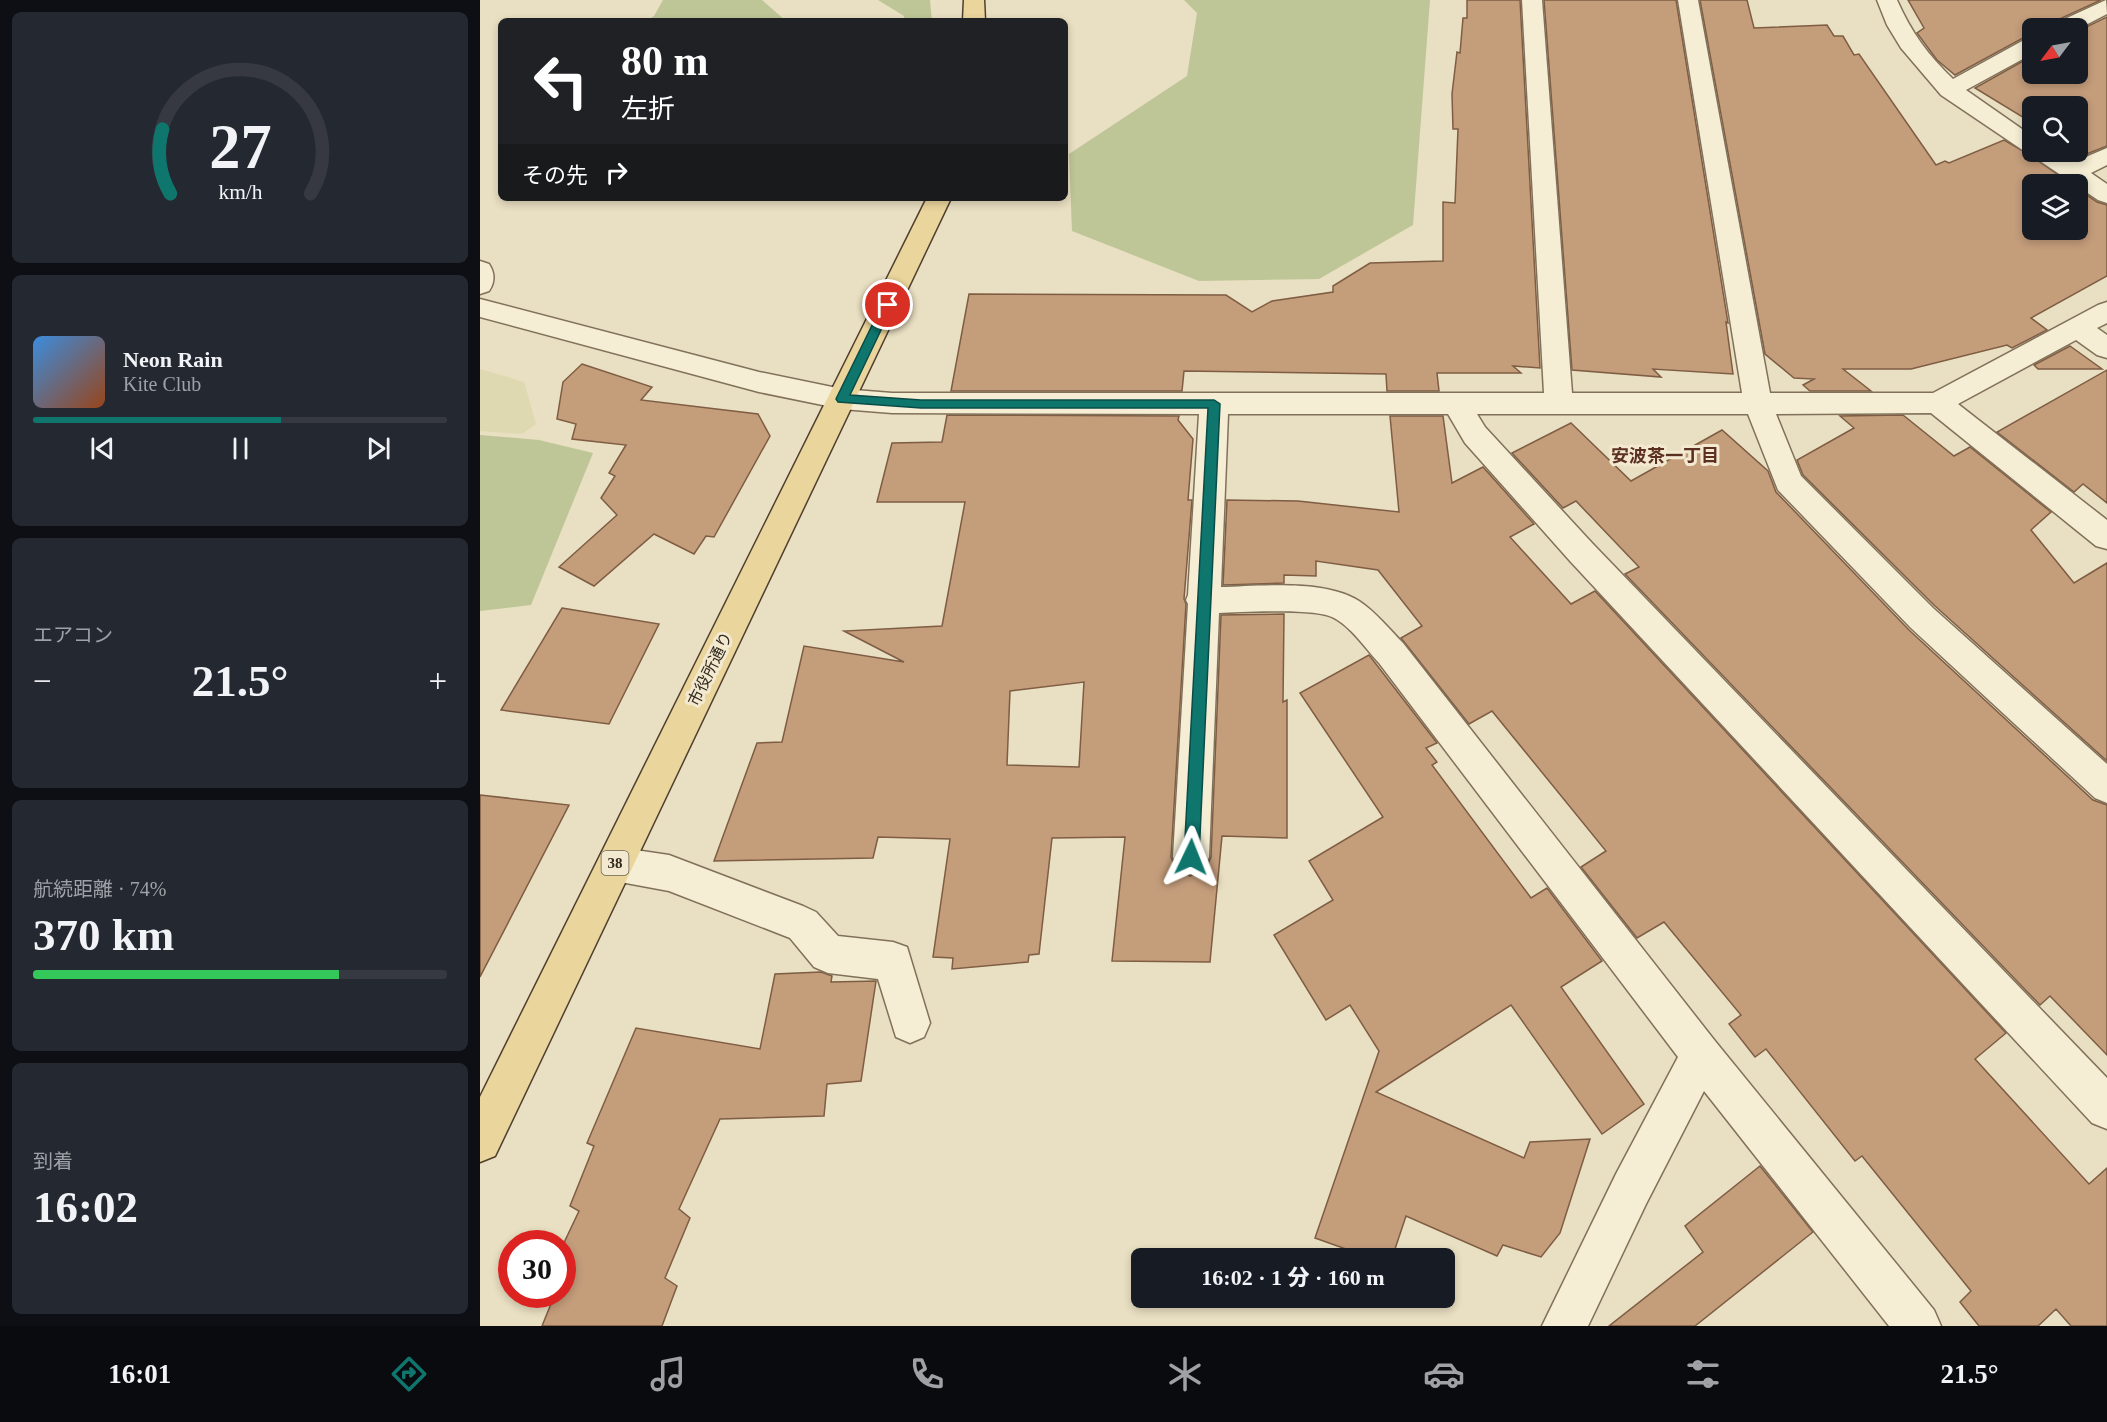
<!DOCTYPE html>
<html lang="ja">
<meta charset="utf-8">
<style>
body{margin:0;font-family:"Times New Roman","Noto Sans JP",serif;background:#242831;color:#f1f3f6;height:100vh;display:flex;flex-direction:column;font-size:22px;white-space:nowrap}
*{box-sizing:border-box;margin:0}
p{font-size:20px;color:#9ea1a6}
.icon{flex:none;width:33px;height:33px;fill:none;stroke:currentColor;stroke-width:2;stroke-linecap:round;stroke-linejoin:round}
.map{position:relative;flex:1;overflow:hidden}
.details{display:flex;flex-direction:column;gap:12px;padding:12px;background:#0d0f14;width:480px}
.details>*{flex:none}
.guide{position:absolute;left:18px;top:18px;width:570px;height:183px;border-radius:9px;box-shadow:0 3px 9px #0003;background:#202124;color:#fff;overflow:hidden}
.needle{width:39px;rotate:238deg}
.buttons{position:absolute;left:1542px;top:18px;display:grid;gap:12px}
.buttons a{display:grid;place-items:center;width:66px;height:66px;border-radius:9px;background:#171b24;box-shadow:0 3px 9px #0003;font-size:30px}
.speed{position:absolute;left:18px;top:1230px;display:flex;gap:12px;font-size:30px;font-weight:700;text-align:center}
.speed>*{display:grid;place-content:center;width:78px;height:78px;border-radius:50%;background:#171b24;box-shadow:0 3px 9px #0003;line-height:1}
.speed .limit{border:9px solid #d22;background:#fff;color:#111}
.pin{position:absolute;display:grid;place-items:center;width:51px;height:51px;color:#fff;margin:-26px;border:3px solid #fff;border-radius:50%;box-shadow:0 2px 6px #0007}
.me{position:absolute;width:66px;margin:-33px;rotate:2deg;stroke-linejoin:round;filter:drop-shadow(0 0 4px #0008)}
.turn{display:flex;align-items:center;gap:21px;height:126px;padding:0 24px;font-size:27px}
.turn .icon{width:78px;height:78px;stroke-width:2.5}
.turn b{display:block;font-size:42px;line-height:51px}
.then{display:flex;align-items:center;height:57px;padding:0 24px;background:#0003;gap:12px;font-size:22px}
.big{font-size:45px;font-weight:800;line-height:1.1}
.details .widget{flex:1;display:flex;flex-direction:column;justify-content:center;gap:9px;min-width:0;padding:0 21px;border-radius:9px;background:#242831}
.details .dial{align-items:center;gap:0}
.dial svg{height:156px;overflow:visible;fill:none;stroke:#363941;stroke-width:7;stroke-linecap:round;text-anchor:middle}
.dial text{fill:#f1f3f6;stroke:none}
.song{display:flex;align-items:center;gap:18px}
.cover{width:72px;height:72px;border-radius:9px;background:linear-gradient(135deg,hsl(210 70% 55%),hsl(20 70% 35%))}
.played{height:6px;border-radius:3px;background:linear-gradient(90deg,#0f766e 60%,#363941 60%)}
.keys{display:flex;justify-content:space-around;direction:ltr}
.heat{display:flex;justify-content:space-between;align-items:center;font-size:33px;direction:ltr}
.charge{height:9px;border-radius:4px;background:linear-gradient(90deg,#34c759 74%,#363941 0)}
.trip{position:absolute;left:651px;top:1248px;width:324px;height:60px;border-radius:9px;background:#171b24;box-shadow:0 3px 9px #0003;font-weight:800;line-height:60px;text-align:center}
.tabs{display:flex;height:96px;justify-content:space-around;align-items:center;background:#090b0e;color:#9ea1a6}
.tabs .icon{width:42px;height:42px}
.tabs .current{color:#0f766e}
.tabs b{font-size:27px;color:#f1f3f6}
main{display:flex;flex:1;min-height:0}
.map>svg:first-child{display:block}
.farmland{fill:#ded9b0}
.green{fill:#bec697}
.building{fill:#c49d7b;stroke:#7e5d43;stroke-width:1.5;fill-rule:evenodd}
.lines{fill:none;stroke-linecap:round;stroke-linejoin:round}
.minor-casing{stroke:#81715b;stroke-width:3}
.major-casing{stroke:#4f3f2f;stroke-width:3}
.minor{fill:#f5edd4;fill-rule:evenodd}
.major{fill:#ead59c;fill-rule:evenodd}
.route{fill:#0f766e;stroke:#0a4d48;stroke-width:1.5}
.labels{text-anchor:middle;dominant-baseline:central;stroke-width:6;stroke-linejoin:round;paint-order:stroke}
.shield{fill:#f2e9d0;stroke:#6c6353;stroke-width:1.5}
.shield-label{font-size:15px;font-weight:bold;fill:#32291e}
.street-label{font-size:16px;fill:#32291e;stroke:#f2e9d0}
.neighbourhood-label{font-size:18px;font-weight:bold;fill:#5b3021;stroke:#f2e9d0}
</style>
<main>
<section class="details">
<div class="widget dial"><svg viewBox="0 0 100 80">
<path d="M14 69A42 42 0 1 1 86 69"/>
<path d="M14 69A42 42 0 0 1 10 36" stroke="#0f766e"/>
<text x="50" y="56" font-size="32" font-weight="700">27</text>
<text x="50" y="72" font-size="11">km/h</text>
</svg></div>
<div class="widget">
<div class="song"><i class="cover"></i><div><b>Neon Rain</b><p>Kite Club</p></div></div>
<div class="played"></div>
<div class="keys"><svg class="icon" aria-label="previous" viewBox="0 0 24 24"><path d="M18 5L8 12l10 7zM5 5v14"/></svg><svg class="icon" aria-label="pause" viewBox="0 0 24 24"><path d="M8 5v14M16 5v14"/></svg><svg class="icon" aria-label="next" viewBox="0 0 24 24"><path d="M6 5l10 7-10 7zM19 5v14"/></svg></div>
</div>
<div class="widget"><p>エアコン</p>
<div class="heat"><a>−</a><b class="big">21.5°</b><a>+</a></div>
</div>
<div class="widget"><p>航続距離 · 74%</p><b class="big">370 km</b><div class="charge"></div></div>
<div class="widget"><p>到着</p><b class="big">16:02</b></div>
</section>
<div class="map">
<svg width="1627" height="1326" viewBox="0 0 1627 1326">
<rect width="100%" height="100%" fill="#e9dfc2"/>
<polygon class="farmland" points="0,369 44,382 56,424 42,434 0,431"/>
<g class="green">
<polygon points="183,0 282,0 306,21 166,21 174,16"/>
<polygon points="398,0 450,0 452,21 424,21 424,16"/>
<polygon points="704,0 950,0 933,225 839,279 719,281 592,231 589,154 707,76 717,13"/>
<polygon points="0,435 59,440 113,453 51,605 0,611"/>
</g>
<g class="building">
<polygon points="987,0 1040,0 1060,368 1033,366 1041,373 957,373 959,391 907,391 906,374 704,371 702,391 471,391 489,294 746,295 772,312 792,301 853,292 853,286 890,263 963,261 963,202 975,203 978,129 973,129 972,94 977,52 980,53 983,18 987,18"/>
<polygon points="1064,0 1196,0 1248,323 1246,322 1253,374 1173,369 1181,377 1092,370"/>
<polygon points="1220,0 1267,0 1274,28 1347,25 1354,36 1363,36 1374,55 1379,54 1456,165 1465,161 1469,163 1524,140 1550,155 1591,184 1552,184 1552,230 1598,230 1598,189 1617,202 1627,205 1627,276 1551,318 1567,330 1532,348 1527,345 1431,369 1363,369 1391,391 1330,391 1323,385 1334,379 1314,378 1285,354"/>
<polygon points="1428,0 1621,0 1575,21 1571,28 1552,28 1552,37 1543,38 1475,75 1457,60 1437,33 1444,28"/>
<polygon points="1627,17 1627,146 1594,159 1581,152 1598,152 1598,106 1552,106 1552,126 1548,123 1551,122 1495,88 1552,56 1552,74 1598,74 1598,31"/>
<polygon points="1590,346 1622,369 1558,369 1554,365"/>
<polygon points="102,364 172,387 161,400 278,414 290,436 234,537 226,536 214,554 174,534 114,586 79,567 137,515 121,498 135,476 129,473 146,445 92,439 96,424 77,419 83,382"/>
<polygon points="1627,370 1627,503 1603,484 1594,492 1517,432"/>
<path d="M 467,415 L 699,416 L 698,420 L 713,439 L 708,500 L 712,500 L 704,599 L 706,604 L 691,857 L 696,870 L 710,876 L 725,871 L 731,857 L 741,615 L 804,614 L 803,702 L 807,700 L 807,838 L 742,836 L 730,962 L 632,961 L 645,837 L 572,838 L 559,954 L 549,955 L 548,962 L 472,969 L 473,958 L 453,957 L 470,839 L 398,837 L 393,858 L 234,861 L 277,743 L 302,742 L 324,646 L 424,662 L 364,631 L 462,626 L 485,502 L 397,502 L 412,443 L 462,442 ZM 604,682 L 599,767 L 527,765 L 530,691 Z"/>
<polygon points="1423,415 1474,456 1490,447 1571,512 1551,530 1594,583 1627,563 1627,761 1455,606 1323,475 1317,460 1374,428 1360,416"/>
<polygon points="910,416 963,416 972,483 1003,467 1054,524 1030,537 1091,604 1115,591 1526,1033 1495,1059 1609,1184 1627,1168 1627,1326 1591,1326 1576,1309 1558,1326 1499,1326 1480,1302 1491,1291 1382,1156 1375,1161 1286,1049 1275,1057 1249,1024 1261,1015 1184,922 1157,938 1101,867 1126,851 1012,711 989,724 921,638 942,626 898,570 836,561 836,576 804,575 804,583 743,585 747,500 818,501 919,512"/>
<polygon points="1091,423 1151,481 1242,430 1288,471 1296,492 1429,630 1613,800 1627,805 1627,1055 1570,996 1560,1005 1145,574 1159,567 1096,501 1083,508 1032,453"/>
<polygon points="82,608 179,624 129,724 21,710"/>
<polygon points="889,655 957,743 946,748 957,762 952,765 1051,898 1067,888 1122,961 1081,987 1164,1104 1122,1134 1031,1005 896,1092 1044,1158 1050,1142 1110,1139 1080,1233 1061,1257 1023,1245 1017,1256 926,1216 912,1258 891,1258 835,1238 899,1051 870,1005 846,1020 794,935 853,900 829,861 903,817 820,693"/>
<polygon points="0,795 89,805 0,977"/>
<polygon points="341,972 352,976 351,982 396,981 381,1081 347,1084 344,1116 240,1119 199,1209 210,1218 185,1278 197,1286 182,1326 62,1326 75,1294 82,1294 82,1247 99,1211 90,1206 114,1146 107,1143 156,1028 280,1049 295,974"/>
<polygon points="1280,1166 1333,1232 1215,1326 1129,1326 1223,1252 1205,1226"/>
</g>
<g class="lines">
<g class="minor-casing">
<g id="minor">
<path d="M 1042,0 L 1062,0 L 1092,393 L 1262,393 L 1198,0 L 1218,0 L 1290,393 L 1453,393 L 1618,305 L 1627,302 L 1627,323 L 1617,328 L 1627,335 L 1627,358 L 1617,355 L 1596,340 L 1478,404 L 1627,520 L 1627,549 L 1616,546 L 1451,413 L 1296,414 L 1321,476 L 1453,608 L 1627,764 L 1627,803 L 1615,798 L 1431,628 L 1298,490 L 1268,414 L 997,414 L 1005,427 L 1112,543 L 1627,1078 L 1627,1129 L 1612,1123 L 1090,561 L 985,443 L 968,414 L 748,414 L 741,587 C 780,586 845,579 879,601 C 896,612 909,629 923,643 L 1235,1041 L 1454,1310 L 1461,1326 L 1409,1326 L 1224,1091 L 1166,1204 L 1108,1326 L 1062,1326 L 1136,1174 L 1198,1057 L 899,663 C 885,648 871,626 852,617 C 832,608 764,612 739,613 L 729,857 L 724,869 L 711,874 L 698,869 L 693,857 L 708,604 L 706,600 L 708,595 L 719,414 L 412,413 L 362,409 L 279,392 L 0,317 L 0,299 L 279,372 L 362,389 L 412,393 L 1064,393 Z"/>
<path d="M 1397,0 L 1417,0 C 1431,32 1448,55 1473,79 L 1544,40 L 1552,39 L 1552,54 L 1486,90 L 1552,136 L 1552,152 L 1577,152 L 1594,162 L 1627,148 L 1627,165 L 1611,173 L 1627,184 L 1627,203 L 1618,200 L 1554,157 L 1551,153 L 1544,151 L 1461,95 L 1421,48 L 1407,25 Z"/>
<polygon points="1626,0 1627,14 1598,29 1573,28 1576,23"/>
<path d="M 0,261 L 9,264 C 15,273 15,282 9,291 L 0,294 Z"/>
<polygon points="135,847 189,855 323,906 336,912 358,936 413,942 427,947 450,1023 444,1037 430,1043 416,1037 398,979 348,973 334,967 310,938 189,891 135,881 122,876 117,864 122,852"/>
</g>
</g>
<g class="major-casing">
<g id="major">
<polygon points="484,0 504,0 505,21 483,21"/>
<polygon points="447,198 471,198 15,1156 0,1162 0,1097"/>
</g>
</g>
<use href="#minor" class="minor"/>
<use href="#major" class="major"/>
</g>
<polygon class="route" points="408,301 413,305 370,395 441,400 734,400 740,404 719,857 717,862 711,864 706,862 704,857 728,408 441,408 358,402 356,399 402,305"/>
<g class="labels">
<rect class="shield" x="121.5" y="851" width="27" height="24" rx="4.5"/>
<g class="shield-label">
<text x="135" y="863">38</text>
</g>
<g class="street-label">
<text transform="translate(230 669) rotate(-64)">市役所通り</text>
</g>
<g class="neighbourhood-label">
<text x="1185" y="456">安波茶一丁目</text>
</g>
</g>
</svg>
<div class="buttons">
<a><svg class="needle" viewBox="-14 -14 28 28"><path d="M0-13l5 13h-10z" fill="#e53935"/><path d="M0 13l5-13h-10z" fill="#9ea1a6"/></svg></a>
<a><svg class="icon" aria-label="search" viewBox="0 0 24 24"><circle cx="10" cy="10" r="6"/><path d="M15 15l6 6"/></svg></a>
<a><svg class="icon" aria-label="layers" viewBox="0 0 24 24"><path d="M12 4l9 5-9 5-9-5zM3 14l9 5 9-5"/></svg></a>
</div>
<div class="speed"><div class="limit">30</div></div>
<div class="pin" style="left:408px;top:305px;background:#d93025"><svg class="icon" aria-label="arrive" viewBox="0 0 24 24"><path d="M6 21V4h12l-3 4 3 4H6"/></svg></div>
<svg class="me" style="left:711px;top:857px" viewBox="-20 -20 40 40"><path d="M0-17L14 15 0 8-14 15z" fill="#0f766e" stroke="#fff" stroke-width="4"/></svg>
<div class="trip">16:02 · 1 分 · 160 m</div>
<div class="guide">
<div class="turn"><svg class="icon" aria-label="left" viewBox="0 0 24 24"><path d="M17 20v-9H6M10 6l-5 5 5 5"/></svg><div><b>80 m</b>左折</div></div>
<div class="then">その先<svg class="icon" aria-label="right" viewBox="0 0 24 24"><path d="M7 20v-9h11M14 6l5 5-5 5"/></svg></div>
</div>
</div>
</main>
<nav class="tabs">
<b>16:01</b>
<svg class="icon current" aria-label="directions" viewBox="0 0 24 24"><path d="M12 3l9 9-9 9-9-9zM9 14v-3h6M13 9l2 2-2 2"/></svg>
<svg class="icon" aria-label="music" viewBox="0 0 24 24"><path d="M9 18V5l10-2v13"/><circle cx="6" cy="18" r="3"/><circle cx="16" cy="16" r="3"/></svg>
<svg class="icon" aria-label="phone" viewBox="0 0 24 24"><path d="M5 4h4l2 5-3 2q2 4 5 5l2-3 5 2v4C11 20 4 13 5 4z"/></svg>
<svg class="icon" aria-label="climate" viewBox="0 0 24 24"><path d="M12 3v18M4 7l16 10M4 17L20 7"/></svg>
<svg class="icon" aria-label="car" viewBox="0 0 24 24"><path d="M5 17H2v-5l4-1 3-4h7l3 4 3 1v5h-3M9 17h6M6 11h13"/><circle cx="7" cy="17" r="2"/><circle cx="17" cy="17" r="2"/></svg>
<svg class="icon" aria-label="filters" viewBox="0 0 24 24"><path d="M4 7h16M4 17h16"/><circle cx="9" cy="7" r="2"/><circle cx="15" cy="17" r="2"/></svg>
<b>21.5°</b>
</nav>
